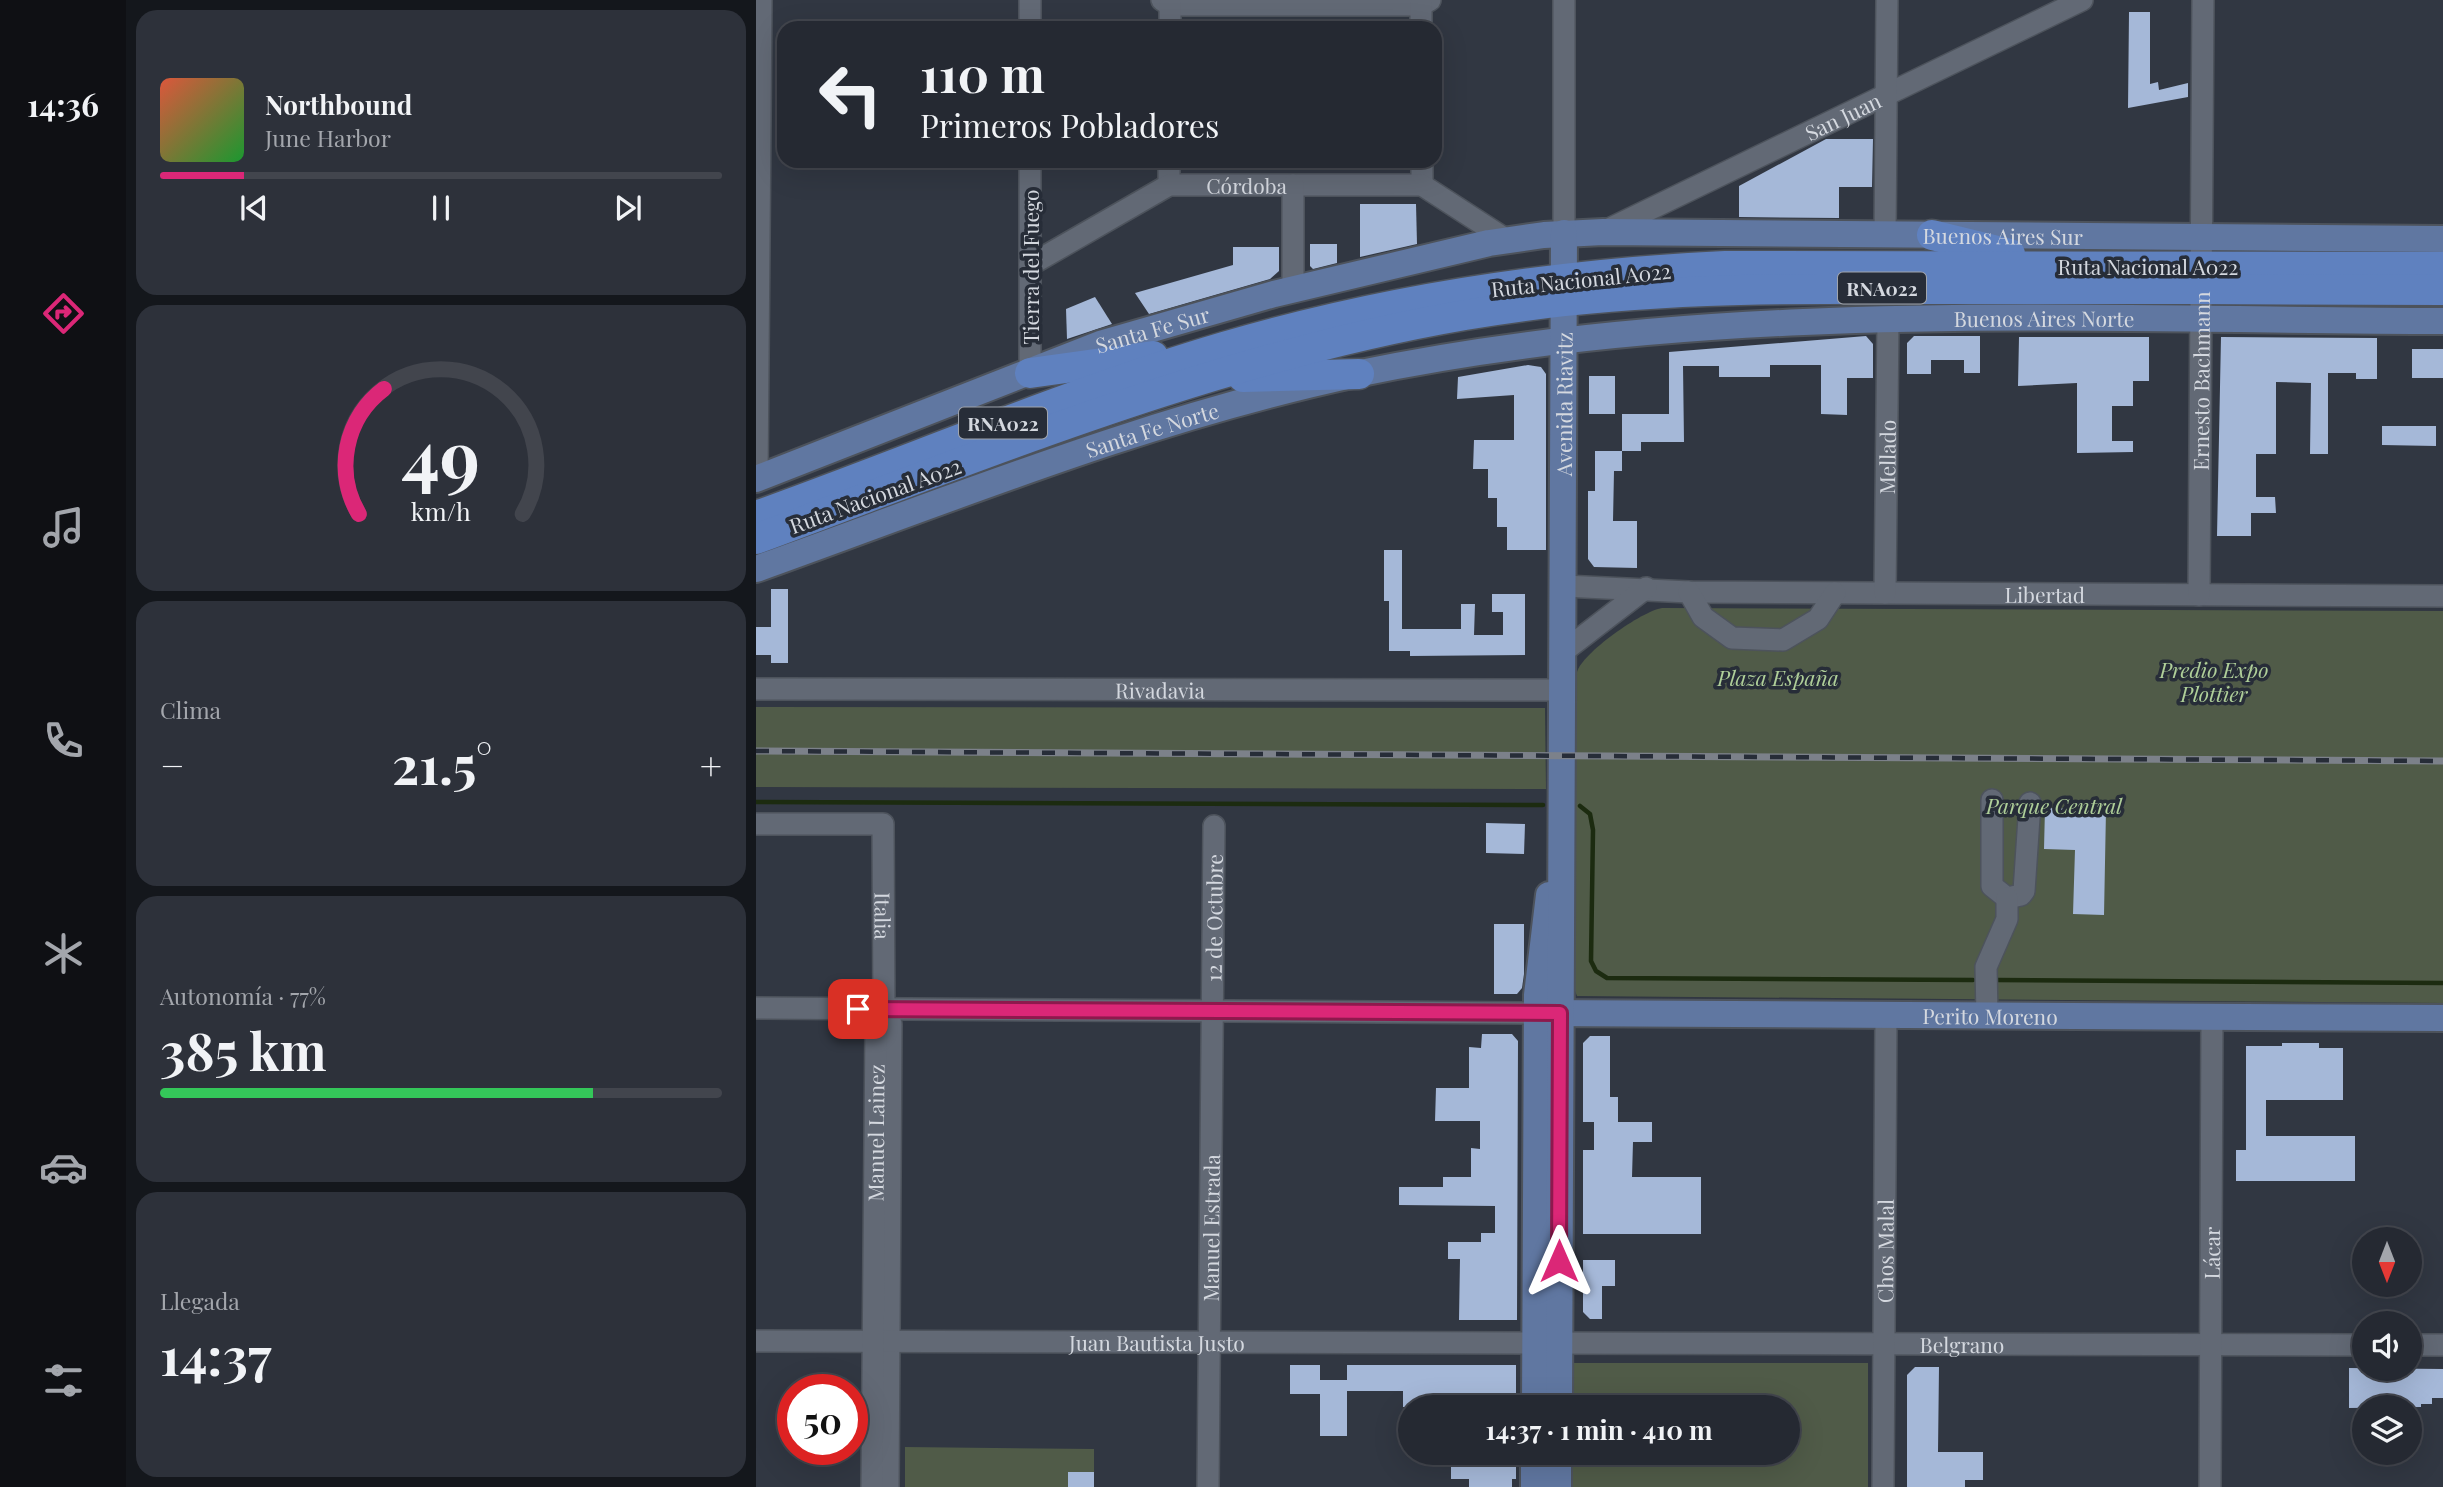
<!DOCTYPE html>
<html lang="es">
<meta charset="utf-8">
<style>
body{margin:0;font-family:"Playfair Display",serif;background:#2d313a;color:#f1f3f6;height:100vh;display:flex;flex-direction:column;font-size:26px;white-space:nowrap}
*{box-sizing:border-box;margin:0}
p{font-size:23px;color:#a3a6ac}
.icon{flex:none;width:38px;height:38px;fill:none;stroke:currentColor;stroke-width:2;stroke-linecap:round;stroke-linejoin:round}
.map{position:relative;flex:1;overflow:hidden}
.sheet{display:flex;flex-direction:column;gap:10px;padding:10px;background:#14171c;width:630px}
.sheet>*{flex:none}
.guide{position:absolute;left:21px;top:21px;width:665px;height:147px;border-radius:21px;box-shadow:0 7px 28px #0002,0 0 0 2px #42454d;background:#252932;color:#f1f3f6;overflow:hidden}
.needle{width:46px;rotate:180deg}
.buttons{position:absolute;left:1596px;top:1227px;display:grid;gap:14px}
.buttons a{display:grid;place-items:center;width:70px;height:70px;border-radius:50%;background:#252932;box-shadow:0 7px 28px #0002,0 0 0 2px #42454d;font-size:35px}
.speed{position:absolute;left:21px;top:1374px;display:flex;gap:14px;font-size:35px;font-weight:700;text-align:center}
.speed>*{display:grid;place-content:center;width:91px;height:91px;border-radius:50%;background:#252932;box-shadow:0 7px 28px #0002,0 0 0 2px #42454d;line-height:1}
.speed .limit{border:10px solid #d22;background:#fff;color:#111}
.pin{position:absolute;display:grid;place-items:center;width:60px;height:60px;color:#fff;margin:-30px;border-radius:14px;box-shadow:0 4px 10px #0006}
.me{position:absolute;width:77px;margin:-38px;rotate:0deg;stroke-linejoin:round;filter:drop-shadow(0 0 5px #0008)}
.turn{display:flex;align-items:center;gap:24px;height:147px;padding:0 28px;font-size:32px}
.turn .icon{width:91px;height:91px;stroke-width:2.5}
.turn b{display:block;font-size:49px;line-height:60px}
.big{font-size:52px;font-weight:700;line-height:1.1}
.sheet .tile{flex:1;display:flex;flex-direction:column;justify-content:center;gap:10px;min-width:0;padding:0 24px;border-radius:21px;background:#2d313a}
.sheet .dial{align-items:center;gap:0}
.dial svg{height:182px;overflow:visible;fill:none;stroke:#42454d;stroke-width:7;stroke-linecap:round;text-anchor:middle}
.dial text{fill:#f1f3f6;stroke:none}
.song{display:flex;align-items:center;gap:21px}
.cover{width:84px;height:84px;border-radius:10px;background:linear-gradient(135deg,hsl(10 70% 55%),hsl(130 70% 35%))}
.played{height:7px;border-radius:4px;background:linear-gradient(90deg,#db2777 15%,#42454d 15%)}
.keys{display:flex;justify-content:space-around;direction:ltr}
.heat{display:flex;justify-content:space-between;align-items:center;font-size:38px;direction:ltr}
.charge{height:10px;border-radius:5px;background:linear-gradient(90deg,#34c759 77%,#42454d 0)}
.trip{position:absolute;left:642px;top:1395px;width:402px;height:70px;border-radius:35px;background:#252932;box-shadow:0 7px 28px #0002,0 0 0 2px #42454d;font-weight:700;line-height:70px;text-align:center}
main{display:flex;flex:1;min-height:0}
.dock{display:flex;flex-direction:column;width:126px;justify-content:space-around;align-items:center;background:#0f1014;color:#a3a6ac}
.dock .icon{width:49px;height:49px}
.dock .current{color:#db2777}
.dock b{font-size:32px;color:#f1f3f6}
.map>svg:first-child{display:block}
.green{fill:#505b48}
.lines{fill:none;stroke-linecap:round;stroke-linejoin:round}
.stream{stroke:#1c2b10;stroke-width:4.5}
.building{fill:#a5b8d8}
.minor-casing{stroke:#4d535c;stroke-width:24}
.major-casing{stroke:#4d535c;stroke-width:30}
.highway-casing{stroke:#4d535c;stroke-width:33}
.minor{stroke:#626975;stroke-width:21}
.major{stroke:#6077a1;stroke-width:26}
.highway{stroke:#5f81bf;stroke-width:30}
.rail-casing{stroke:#7c818a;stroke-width:7}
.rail{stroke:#272d38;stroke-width:4.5;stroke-dasharray:13;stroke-linecap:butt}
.route-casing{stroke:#8e194d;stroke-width:18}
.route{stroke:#db2777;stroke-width:12}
.labels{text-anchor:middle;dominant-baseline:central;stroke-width:7;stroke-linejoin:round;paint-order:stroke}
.shield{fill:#272d38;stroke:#a0a5ad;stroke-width:2}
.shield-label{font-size:19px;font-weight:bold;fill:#d4d8df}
.street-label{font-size:21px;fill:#d4d8df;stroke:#272d38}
.park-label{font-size:21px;font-style:italic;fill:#afcf99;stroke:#272d38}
</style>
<main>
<nav class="dock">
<b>14:36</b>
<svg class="icon current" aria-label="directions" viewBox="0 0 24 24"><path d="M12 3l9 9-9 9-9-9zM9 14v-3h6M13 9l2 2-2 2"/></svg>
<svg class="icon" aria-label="music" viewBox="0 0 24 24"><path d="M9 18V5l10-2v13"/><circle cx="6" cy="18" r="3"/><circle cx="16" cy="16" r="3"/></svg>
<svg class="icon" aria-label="phone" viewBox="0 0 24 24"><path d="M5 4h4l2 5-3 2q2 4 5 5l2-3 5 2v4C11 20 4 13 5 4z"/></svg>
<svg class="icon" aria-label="climate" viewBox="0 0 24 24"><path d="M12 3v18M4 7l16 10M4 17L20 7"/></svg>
<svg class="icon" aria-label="car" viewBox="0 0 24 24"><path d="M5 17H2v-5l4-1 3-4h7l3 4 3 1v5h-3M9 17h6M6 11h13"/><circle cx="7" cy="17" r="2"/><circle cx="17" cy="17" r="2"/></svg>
<svg class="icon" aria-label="filters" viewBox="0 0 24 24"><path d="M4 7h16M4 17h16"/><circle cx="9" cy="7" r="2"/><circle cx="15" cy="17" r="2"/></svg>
</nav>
<section class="sheet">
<div class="tile">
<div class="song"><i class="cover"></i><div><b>Northbound</b><p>June Harbor</p></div></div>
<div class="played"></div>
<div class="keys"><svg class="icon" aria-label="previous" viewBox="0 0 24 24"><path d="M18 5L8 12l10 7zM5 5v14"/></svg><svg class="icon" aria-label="pause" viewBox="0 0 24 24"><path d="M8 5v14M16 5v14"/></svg><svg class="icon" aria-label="next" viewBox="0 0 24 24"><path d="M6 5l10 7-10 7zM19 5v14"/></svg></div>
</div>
<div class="tile dial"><svg viewBox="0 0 100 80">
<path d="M14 69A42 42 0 1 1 86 69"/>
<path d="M14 69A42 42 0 0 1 25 14" stroke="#db2777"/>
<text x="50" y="56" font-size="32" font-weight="700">49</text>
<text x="50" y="72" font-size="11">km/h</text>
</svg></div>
<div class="tile"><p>Clima</p>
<div class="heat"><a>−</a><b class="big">21.5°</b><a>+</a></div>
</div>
<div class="tile"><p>Autonomía · 77%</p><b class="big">385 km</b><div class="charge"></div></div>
<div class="tile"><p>Llegada</p><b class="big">14:37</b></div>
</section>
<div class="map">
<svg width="1687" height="1487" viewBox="0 0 1687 1487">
<rect width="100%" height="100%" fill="#313742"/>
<g class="green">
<path d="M 906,608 L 1687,611 L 1687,1003 L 821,996 L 815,981 L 821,672 C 826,653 886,611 906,608 Z"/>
<polygon points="0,707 789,708 790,789 0,787"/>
<polygon points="814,1363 1112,1363 1112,1487 814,1487 814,1453 1032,1452 1032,1407 814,1407"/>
<polygon points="149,1447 338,1449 338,1487 149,1487"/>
</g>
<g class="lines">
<g class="stream">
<polyline points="0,802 787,805"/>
<polyline points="824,806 834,814 837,830 835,961 840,971 851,978 1217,980"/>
<polyline points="1241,980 1687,983"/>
</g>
</g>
<g class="building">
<polygon points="1373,12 1394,12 1394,84 1402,82 1403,90 1432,83 1432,97 1372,108"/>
<polygon points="1070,139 1117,139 1116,187 1083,187 1083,218 983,217 983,186"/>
<polygon points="604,204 660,204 661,244 604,257"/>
<polygon points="554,244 581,244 581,263 557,269 554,266"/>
<polygon points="477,247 523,247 523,271 514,279 393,314 379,293 477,265"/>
<polygon points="339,297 356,324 311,339 310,309"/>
<polygon points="1110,336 1117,344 1117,378 1091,378 1091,415 1065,414 1065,365 1014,365 1014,377 963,377 963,366 927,366 928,442 885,442 885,451 866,451 866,414 913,414 913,352"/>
<polygon points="1158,336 1224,336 1224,373 1208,373 1208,360 1175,360 1175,374 1151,374 1151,343"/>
<polygon points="1263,337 1393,337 1393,381 1377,381 1377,406 1356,406 1356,441 1377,441 1377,452 1321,453 1321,383 1262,386"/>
<polygon points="1465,337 1621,338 1621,379 1600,379 1600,373 1572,373 1572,454 1554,454 1555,383 1520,382 1520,454 1500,454 1500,497 1519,497 1520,513 1495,513 1495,536 1461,536"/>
<rect x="1656" y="349" width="31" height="29"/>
<polygon points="772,365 785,367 790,374 790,550 751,550 751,527 741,527 741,498 732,498 732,469 717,469 718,440 758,440 758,395 701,399 702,377"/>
<rect x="833" y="376" width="26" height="38"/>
<polygon points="1626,426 1680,426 1680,446 1626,445"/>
<polygon points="839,451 866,451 866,471 858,471 857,521 881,521 881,568 838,567 832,559 832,491 839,491"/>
<polygon points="628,550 646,550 646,629 705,629 705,604 719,604 718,635 747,635 747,612 736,612 736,594 769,594 769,655 654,656 654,651 633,651 633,601 628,601"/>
<polygon points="15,589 32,589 32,663 15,663 15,655 0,655 0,627 15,627"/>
<polygon points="1289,808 1350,810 1348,915 1317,914 1319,850 1288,849"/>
<polygon points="730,823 769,824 768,854 730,853"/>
<polygon points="738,924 768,924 768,974 766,988 761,994 738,994"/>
<polygon points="726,1034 756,1034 762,1041 761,1320 703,1320 704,1259 692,1259 692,1242 725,1242 725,1233 739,1233 739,1206 643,1205 643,1187 687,1187 687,1177 715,1177 715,1148 724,1149 724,1121 679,1121 680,1088 713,1088 713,1047 725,1048"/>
<polygon points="834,1036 854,1036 854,1097 862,1097 862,1122 896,1122 896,1142 877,1142 876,1177 945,1177 945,1234 827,1234 827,1150 838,1150 838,1122 827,1122 827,1043"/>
<polygon points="1526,1043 1563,1043 1563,1048 1587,1048 1587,1100 1510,1100 1510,1136 1599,1136 1599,1181 1480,1181 1480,1150 1490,1150 1490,1046 1526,1046"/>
<polygon points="827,1260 859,1260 859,1286 846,1286 846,1319 834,1319 827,1312"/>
<polygon points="534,1365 564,1365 564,1380 591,1380 591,1365 760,1365 760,1407 647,1407 647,1391 591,1391 591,1436 564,1436 564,1394 534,1394"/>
<polygon points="1159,1367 1183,1367 1182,1452 1227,1452 1227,1480 1209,1480 1209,1487 1151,1487 1151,1375"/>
<polygon points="1593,1368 1687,1369 1687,1398 1676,1398 1676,1404 1665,1404 1665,1407 1593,1408"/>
<polygon points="743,1452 760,1452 760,1479 756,1479 756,1487 713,1487 713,1479 695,1479 695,1458 742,1459"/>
<rect x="312" y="1472" width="26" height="15"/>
</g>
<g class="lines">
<g class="minor-casing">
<g id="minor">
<polyline points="274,0 274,28"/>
<polyline points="406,0 414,5 665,5 674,0"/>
<polyline points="665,5 665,28"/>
<polyline points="414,28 414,5"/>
<polyline points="666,161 666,185"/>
<polyline points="413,185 413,161"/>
<path id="s1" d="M 849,231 L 1326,0"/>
<polyline points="808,233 808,0"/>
<polyline points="1129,235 1131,0"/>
<path id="s2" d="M 274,265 L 413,185 L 666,185 L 751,240"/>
<polyline points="537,289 537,185"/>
<polyline points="274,373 274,161"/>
<polyline points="1,478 5,0"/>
<path id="s3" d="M 808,586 L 933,592 L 1687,596"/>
<polyline points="933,592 947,617 976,638 1027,640 1062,619 1079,593"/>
<path id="s4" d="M 1129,593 L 1132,319"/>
<path id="s5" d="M 1443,595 L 1447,0"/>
<polyline points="808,651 890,588"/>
<path id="s6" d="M 0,689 L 808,690"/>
<polyline points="1236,800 1236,886 1251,898 1265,895 1268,891 1274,803"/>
<path id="s7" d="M 0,824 L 127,824 L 128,1009"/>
<polyline points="0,1008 781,1013"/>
<polyline points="128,1009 135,1024 132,1487"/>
<polyline points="1231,1016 1230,967 1251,919 1251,898"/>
<path id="s8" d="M 0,1341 L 1608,1345"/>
<polyline points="1654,1345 1687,1345"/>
<path id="s9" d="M 116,1487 L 120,1024 L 128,1009"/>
<path id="s10" d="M 452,1487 L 458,826"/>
<path id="s11" d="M 1127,1487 L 1130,1015"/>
<path id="s12" d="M 1454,1487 L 1456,1017"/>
</g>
</g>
<g class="major-casing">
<g id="major">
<path id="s13" d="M 0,479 L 344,344 L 518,294 L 733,243 L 788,235 L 847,232 L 1687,239"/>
<path id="s14" d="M 0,569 C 198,498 394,418 600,374 C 957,299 1325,320 1687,321"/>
<path id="s15" d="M 781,1013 L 1687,1018"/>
<polyline points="779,1407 781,995 793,895"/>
<path id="s16" d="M 803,1407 L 808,233"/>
<polyline points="778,1487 778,1452"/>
<polyline points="802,1487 802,1452"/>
</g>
</g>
<g class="highway-casing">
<g id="highway">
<polyline points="1176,235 1254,254"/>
<polyline points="274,373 397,356"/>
<polyline points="487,377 603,374"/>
<path d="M 0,516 C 156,460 309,394 468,347 C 631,299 799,274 969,266 L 1687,267"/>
<path d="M 0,539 C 233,453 464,357 709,315 C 870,287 1031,288 1193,289 C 1358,289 1522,289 1687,290"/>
</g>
</g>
<use href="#minor" class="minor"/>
<use href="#major" class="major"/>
<use href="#highway" class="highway"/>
<g class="rail-casing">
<polyline id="rail" points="0,751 1687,761"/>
</g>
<use href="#rail" class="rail"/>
</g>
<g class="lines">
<g class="route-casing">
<polyline id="route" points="102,1009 804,1013 803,1261"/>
</g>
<use href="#route" class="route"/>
</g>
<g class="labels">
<g class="shield">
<rect x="1082" y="272.5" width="88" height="31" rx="5"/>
<rect x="203" y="407.5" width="88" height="31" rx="5"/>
</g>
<g class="shield-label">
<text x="1126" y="288">RNA022</text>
<text x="247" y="423">RNA022</text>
</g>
<g class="street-label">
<text stroke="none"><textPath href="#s1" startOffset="264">San Juan</textPath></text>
<text stroke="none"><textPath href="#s2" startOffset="238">Córdoba</textPath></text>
<text stroke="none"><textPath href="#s13" startOffset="1286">Buenos Aires Sur</textPath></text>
<text x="1392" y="266">Ruta Nacional A022</text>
<text transform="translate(274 267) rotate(-90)">Tierra del Fuego</text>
<text transform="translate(825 279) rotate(-6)">Ruta Nacional A022</text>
<text stroke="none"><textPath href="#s14" startOffset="1323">Buenos Aires Norte</textPath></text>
<text stroke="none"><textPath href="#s13" startOffset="424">Santa Fe Sur</textPath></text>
<text stroke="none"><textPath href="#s5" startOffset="214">Ernesto Bachmann</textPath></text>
<text stroke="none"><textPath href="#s16" startOffset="1003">Avenida Riavitz</textPath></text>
<text stroke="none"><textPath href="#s14" startOffset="420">Santa Fe Norte</textPath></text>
<text stroke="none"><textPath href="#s4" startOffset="136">Mellado</textPath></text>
<text transform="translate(119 495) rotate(-20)">Ruta Nacional A022</text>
<text stroke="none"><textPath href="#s3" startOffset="481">Libertad</textPath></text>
<text stroke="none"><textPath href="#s6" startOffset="404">Rivadavia</textPath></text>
<text stroke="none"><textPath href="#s7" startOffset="219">Italia</textPath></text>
<text stroke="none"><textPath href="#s10" startOffset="569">12 de Octubre</textPath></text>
<text stroke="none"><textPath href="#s15" startOffset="453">Perito Moreno</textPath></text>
<text stroke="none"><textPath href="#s9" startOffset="354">Manuel Lainez</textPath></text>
<text stroke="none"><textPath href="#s10" startOffset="259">Manuel Estrada</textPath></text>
<text stroke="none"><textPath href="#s11" startOffset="236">Chos Malal</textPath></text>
<text stroke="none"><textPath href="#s12" startOffset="234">Lácar</textPath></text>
<text stroke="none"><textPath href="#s8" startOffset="401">Juan Bautista Justo</textPath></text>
<text stroke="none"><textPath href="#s8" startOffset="1206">Belgrano</textPath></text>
</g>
<g class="park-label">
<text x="1458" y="669">Predio Expo<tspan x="1458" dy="24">Plottier</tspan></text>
<text x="1022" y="677">Plaza España</text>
<text x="1298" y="805">Parque Central</text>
</g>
</g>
</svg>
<div class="buttons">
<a><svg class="needle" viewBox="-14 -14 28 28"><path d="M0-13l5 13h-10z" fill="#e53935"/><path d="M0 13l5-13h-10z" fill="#a3a6ac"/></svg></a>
<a><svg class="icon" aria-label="sound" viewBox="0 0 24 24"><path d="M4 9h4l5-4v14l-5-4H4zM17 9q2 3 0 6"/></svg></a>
<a><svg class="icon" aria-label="layers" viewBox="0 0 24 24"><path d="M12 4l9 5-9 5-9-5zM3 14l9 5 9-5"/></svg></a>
</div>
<div class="speed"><div class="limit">50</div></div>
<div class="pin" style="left:102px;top:1009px;background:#d93025"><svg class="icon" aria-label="arrive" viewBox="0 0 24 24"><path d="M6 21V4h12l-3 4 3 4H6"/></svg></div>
<svg class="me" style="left:803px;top:1261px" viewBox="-20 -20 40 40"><path d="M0-17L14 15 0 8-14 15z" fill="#db2777" stroke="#fff" stroke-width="4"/></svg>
<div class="trip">14:37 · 1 min · 410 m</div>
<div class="guide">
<div class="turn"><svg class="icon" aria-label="left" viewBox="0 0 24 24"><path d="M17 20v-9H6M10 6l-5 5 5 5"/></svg><div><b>110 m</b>Primeros Pobladores</div></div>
</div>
</div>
</main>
